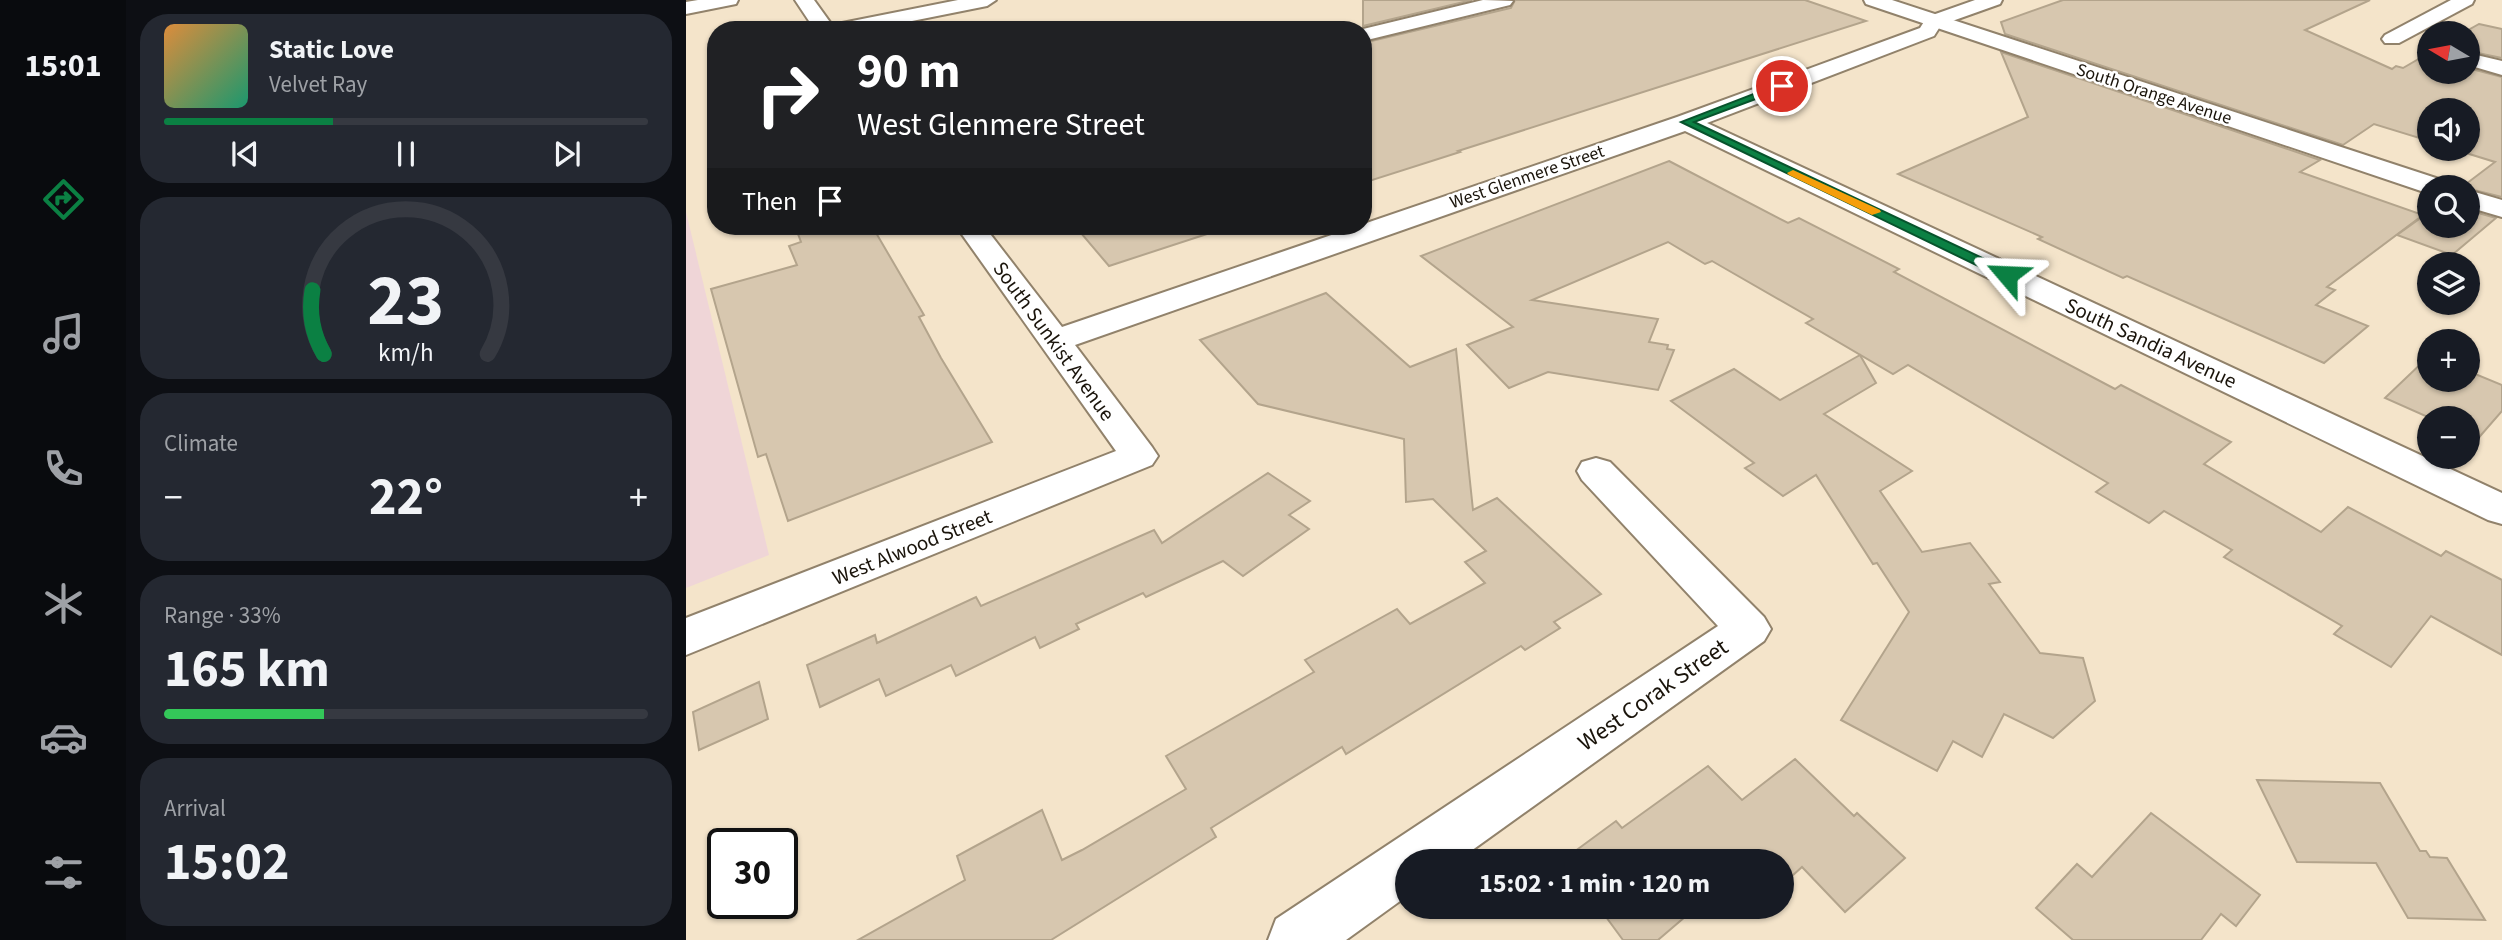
<!DOCTYPE html>
<meta charset="utf-8">
<style>
body{margin:0;font-family:"Source Sans 3",sans-serif;background:#242831;color:#f1f3f6;height:100vh;display:flex;flex-direction:column;font-size:26px;white-space:nowrap}
*{box-sizing:border-box;margin:0}
p{font-size:23px;color:#9ea1a6}
.icon{flex:none;width:38px;height:38px;fill:none;stroke:currentColor;stroke-width:2;stroke-linecap:round;stroke-linejoin:round}
.map{position:relative;flex:1;overflow:hidden}
.panel{display:flex;flex-direction:column;gap:14px;padding:14px;background:#0d0f14;width:560px}
.panel>*{flex:none}
.guide{position:absolute;left:21px;top:21px;width:665px;height:214px;border-radius:28px;box-shadow:0 2px 5px #0004;background:#202124;color:#fff;overflow:hidden}
.needle{width:46px;rotate:280deg}
.tools{position:absolute;left:1731px;top:21px;display:grid;gap:14px}
.tools a{display:grid;place-items:center;width:63px;height:63px;border-radius:50%;background:#171b24;box-shadow:0 2px 5px #0004;font-size:35px}
.speed{position:absolute;left:21px;top:828px;display:flex;gap:14px;font-size:35px;font-weight:700;text-align:center}
.speed>*{display:grid;place-content:center;width:91px;height:91px;border-radius:50%;background:#171b24;box-shadow:0 2px 5px #0004;line-height:1}
.speed .limit{border:4px solid #111;border-radius:10px;background:#fff;color:#111}
.pin{position:absolute;display:grid;place-items:center;width:60px;height:60px;color:#fff;margin:-30px;border:4px solid #fff;border-radius:50%;box-shadow:0 2px 7px #0007}
.me{position:absolute;width:77px;margin:-38px;rotate:296deg;stroke-linejoin:round;filter:drop-shadow(0 0 5px #0008)}
.turn{display:flex;align-items:center;gap:24px;height:147px;padding:0 35px;font-size:32px}
.turn .icon{width:91px;height:91px;stroke-width:2.5}
.turn b{display:block;font-size:49px;line-height:60px}
.then{display:flex;align-items:center;height:66px;padding:0 35px;background:#0003;gap:14px;font-size:26px}
.big{font-size:52px;font-weight:700;line-height:1.1}
.panel .card{flex:1;display:flex;flex-direction:column;justify-content:center;gap:10px;min-width:0;padding:0 24px;border-radius:28px;background:#242831}
.panel .dial{align-items:center;gap:0}
.dial svg{height:182px;overflow:visible;fill:none;stroke:#363941;stroke-width:7;stroke-linecap:round;text-anchor:middle}
.dial text{fill:#f1f3f6;stroke:none}
.song{display:flex;align-items:center;gap:21px}
.cover{width:84px;height:84px;border-radius:10px;background:linear-gradient(135deg,hsl(30 70% 55%),hsl(160 70% 35%))}
.played{height:7px;border-radius:4px;background:linear-gradient(90deg,#0b8043 35%,#363941 35%)}
.keys{display:flex;justify-content:space-around;direction:ltr}
.heat{display:flex;justify-content:space-between;align-items:center;font-size:38px;direction:ltr}
.charge{height:10px;border-radius:5px;background:linear-gradient(90deg,#34c759 33%,#363941 0)}
.trip{position:absolute;left:709px;top:849px;width:399px;height:70px;border-radius:35px;background:#171b24;box-shadow:0 2px 5px #0004;font-weight:700;line-height:70px;text-align:center}
main{display:flex;flex:1;min-height:0}
.dock{display:flex;flex-direction:column;width:126px;justify-content:space-around;align-items:center;background:#090b0e;color:#9ea1a6}
.dock .icon{width:49px;height:49px}
.dock .on{color:#0b8043}
.dock b{font-size:32px;color:#f1f3f6}
.map>svg:first-child{display:block}
.education{fill:#efd5d7}
.building{fill:#d7c7af;stroke:#b3a48c;stroke-width:2}
.lines{fill:none;stroke-linecap:round;stroke-linejoin:round}
.minor-casing{stroke:#91826b;stroke-width:4}
.tertiary-casing{stroke:#91826b;stroke-width:4}
.minor{fill:#fff;fill-rule:evenodd}
.tertiary{fill:#fff;fill-rule:evenodd}
.route{fill:#0b8043;stroke:#07532c;stroke-width:2}
.slow{fill:#f59e0b}
.labels{text-anchor:middle;dominant-baseline:central;stroke-width:5;stroke-linejoin:round;paint-order:stroke}
.far-street-label{font-size:18px;fill:#1a140b;stroke:#fff}
.street-label{font-size:21px;fill:#1a140b;stroke:#fff}
.near-street-label{font-size:24px;fill:#1a140b;stroke:#fff}
</style>
<main>
<nav class="dock">
<b>15:01</b>
<svg class="icon on" aria-label="directions" viewBox="0 0 24 24"><path d="M12 3l9 9-9 9-9-9zM9 14v-3h6M13 9l2 2-2 2"/></svg>
<svg class="icon" aria-label="music" viewBox="0 0 24 24"><path d="M9 18V5l10-2v13"/><circle cx="6" cy="18" r="3"/><circle cx="16" cy="16" r="3"/></svg>
<svg class="icon" aria-label="phone" viewBox="0 0 24 24"><path d="M5 4h4l2 5-3 2q2 4 5 5l2-3 5 2v4C11 20 4 13 5 4z"/></svg>
<svg class="icon" aria-label="climate" viewBox="0 0 24 24"><path d="M12 3v18M4 7l16 10M4 17L20 7"/></svg>
<svg class="icon" aria-label="car" viewBox="0 0 24 24"><path d="M5 17H2v-5l4-1 3-4h7l3 4 3 1v5h-3M9 17h6M6 11h13"/><circle cx="7" cy="17" r="2"/><circle cx="17" cy="17" r="2"/></svg>
<svg class="icon" aria-label="filters" viewBox="0 0 24 24"><path d="M4 7h16M4 17h16"/><circle cx="9" cy="7" r="2"/><circle cx="15" cy="17" r="2"/></svg>
</nav>
<section class="panel">
<div class="card">
<div class="song"><i class="cover"></i><div><b>Static Love</b><p>Velvet Ray</p></div></div>
<div class="played"></div>
<div class="keys"><svg class="icon" aria-label="previous" viewBox="0 0 24 24"><path d="M18 5L8 12l10 7zM5 5v14"/></svg><svg class="icon" aria-label="pause" viewBox="0 0 24 24"><path d="M8 5v14M16 5v14"/></svg><svg class="icon" aria-label="next" viewBox="0 0 24 24"><path d="M6 5l10 7-10 7zM19 5v14"/></svg></div>
</div>
<div class="card dial"><svg viewBox="0 0 100 80">
<path d="M14 69A42 42 0 1 1 86 69"/>
<path d="M14 69A42 42 0 0 1 9 41" stroke="#0b8043"/>
<text x="50" y="56" font-size="32" font-weight="700">23</text>
<text x="50" y="72" font-size="11">km/h</text>
</svg></div>
<div class="card"><p>Climate</p>
<div class="heat"><a>−</a><b class="big">22°</b><a>+</a></div>
</div>
<div class="card"><p>Range · 33%</p><b class="big">165 km</b><div class="charge"></div></div>
<div class="card"><p>Arrival</p><b class="big">15:02</b></div>
</section>
<div class="map">
<svg width="1816" height="940" viewBox="0 0 1816 940">
<rect width="100%" height="100%" fill="#f4e4ca"/>
<polygon class="education" points="0,212 83,555 0,588"/>
<g class="building">
<polygon points="677,0 786,0 677,26"/>
<polygon points="829,0 1119,0 1180,21 772,151 774,152 677,183 677,43 825,8"/>
<polygon points="1377,0 1684,0 1619,30 1706,69 1710,66 1717,68 1743,53 1743,72 1782,72 1782,68 1816,77 1816,197 1776,187 1809,162 1767,149 1782,149 1782,110 1743,110 1743,141 1688,124 1657,145 1319,34 1315,22"/>
<polygon points="1793,24 1816,29 1816,58 1782,51 1782,33 1777,33"/>
<polygon points="1315,52 1634,160 1614,172 1737,215 1641,287 1649,290 1630,305 1682,326 1638,363 1441,276 1437,278 1352,239 1356,237 1212,174 1342,117"/>
<polygon points="983,161 1102,223 1113,218 1213,269 1208,272 1429,389 1435,385 1545,442 1518,464 1635,532 1662,507 1755,556 1760,551 1816,580 1816,655 1745,616 1705,667 1648,634 1656,626 1538,557 1546,550 1478,511 1463,523 1410,492 1422,483 1222,365 1207,374 1120,323 1127,319 1026,261 1019,264 982,242 846,300 972,319 963,342 982,345 981,349 988,350 972,390 862,372 823,388 781,345 827,327 735,256"/>
<polygon points="1782,210 1810,218 1766,255 1711,235 1743,212 1743,226 1782,226"/>
<polygon points="109,226 186,226 238,315 233,317 255,358 306,442 102,521 80,454 72,457 25,289 111,265 103,246 115,242"/>
<polygon points="389,226 523,226 524,233 423,266"/>
<polygon points="640,293 724,367 770,349 787,510 811,498 915,594 868,622 874,628 839,650 835,646 660,754 656,747 525,828 530,837 365,940 172,940 279,880 271,856 356,810 376,860 396,850 500,789 480,756 628,672 619,660 711,609 724,624 799,583 779,562 800,551 747,499 720,502 718,439 572,404 514,340"/>
<polygon points="1174,355 1190,383 1138,414 1226,471 1194,491 1236,552 1284,543 1314,582 1303,584 1354,653 1397,658 1409,701 1367,738 1318,714 1296,757 1267,741 1251,771 1155,720 1223,612 1191,563 1187,564 1130,475 1097,496 1059,468 1068,463 985,401 1048,369 1094,400"/>
<polygon points="1743,356 1743,380 1782,380 1782,371 1816,385 1816,411 1782,450 1782,418 1744,418 1699,398"/>
<polygon points="582,473 624,501 603,515 623,529 557,576 537,561 460,597 457,593 390,624 393,629 354,648 349,637 270,676 265,665 200,696 193,679 134,707 121,665 189,635 191,643 290,597 295,606 468,530 476,543"/>
<polygon points="73,682 82,719 13,750 7,712"/>
<polygon points="1109,759 1168,816 1171,813 1219,858 1159,912 1116,867 1096,885 1096,861 877,860 930,821 936,828 1022,766 1056,800"/>
<polygon points="1571,780 1694,783 1734,851 1740,851 1744,857 1761,858 1799,920 1722,918 1690,863 1611,862"/>
<polygon points="1465,813 1574,895 1550,926 1535,914 1515,940 1387,940 1350,908 1391,864 1406,877"/>
<polygon points="912,906 1004,906 1007,910 972,940 937,940"/>
</g>
<g class="lines">
<g class="minor-casing">
<g id="minor">
<polygon points="12,0 52,0 50,4 0,14 0,2"/>
<polygon points="109,0 128,0 146,25 272,0 310,0 301,6 181,30 129,30"/>
<polygon points="797,0 827,1 824,5 677,41 677,30 673,30"/>
<polygon points="1289,0 1316,0 1314,4 1255,25 1248,36 1021,123 1816,493 1816,524 1802,520 999,131 389,345 466,447 472,456 466,465 0,655 0,618 430,451 270,226 298,226 376,327 991,117 1234,28 1241,17"/>
<polygon points="1765,0 1788,0 1786,4 1713,43 1699,43 1696,39 1699,35"/>
<polygon points="1782,53 1816,61 1816,75 1782,65"/>
<polygon points="910,458 924,462 1078,617 1085,629 1078,641 771,861 721,861 721,896 660,940 582,940 590,919 1032,626 896,480 891,471 896,462"/>
</g>
</g>
<g class="tertiary-casing">
<g id="tertiary">
<polygon points="1178,0 1206,0 1759,181 1763,187 1743,187 1743,193 1741,193 1180,4"/>
<polygon points="1782,190 1816,200 1816,217 1782,207"/>
</g>
</g>
<use href="#minor" class="minor"/>
<use href="#tertiary" class="tertiary"/>
</g>
<polygon class="route" points="1096,83 1101,86 1099,88 1008,122 1326,272 1326,278 1317,278 995,122"/>
<polygon class="slow" points="1107,170 1194,210 1195,212 1186,215 1103,175 1101,173"/>
<g class="labels">
<g class="far-street-label">
<text transform="translate(1468 94) rotate(18)">South Orange Avenue</text>
<text transform="translate(841 177) rotate(-19)">West Glenmere Street</text>
</g>
<g class="street-label">
<text transform="translate(368 341) rotate(54)">South Sunkist Avenue</text>
<text transform="translate(1465 343) rotate(25)">South Sandia Avenue</text>
<text transform="translate(226 547) rotate(-22)">West Alwood Street</text>
</g>
<g class="near-street-label">
<text transform="translate(967 695) rotate(-35)">West Corak Street</text>
</g>
</g>
</svg>
<div class="tools">
<a><svg class="needle" viewBox="-14 -14 28 28"><path d="M0-13l5 13h-10z" fill="#e53935"/><path d="M0 13l5-13h-10z" fill="#9ea1a6"/></svg></a>
<a><svg class="icon" aria-label="sound" viewBox="0 0 24 24"><path d="M4 9h4l5-4v14l-5-4H4zM17 9q2 3 0 6"/></svg></a>
<a><svg class="icon" aria-label="search" viewBox="0 0 24 24"><circle cx="10" cy="10" r="6"/><path d="M15 15l6 6"/></svg></a>
<a><svg class="icon" aria-label="layers" viewBox="0 0 24 24"><path d="M12 4l9 5-9 5-9-5zM3 14l9 5 9-5"/></svg></a>
<a>+</a>
<a>−</a>
</div>
<div class="speed"><div class="limit">30</div></div>
<div class="pin" style="left:1096px;top:86px;background:#d93025"><svg class="icon" aria-label="arrive" viewBox="0 0 24 24"><path d="M6 21V4h12l-3 4 3 4H6"/></svg></div>
<svg class="me" style="left:1321px;top:275px" viewBox="-20 -20 40 40"><path d="M0-17L14 15 0 8-14 15z" fill="#0b8043" stroke="#fff" stroke-width="4"/></svg>
<div class="trip">15:02 · 1 min · 120 m</div>
<div class="guide">
<div class="turn"><svg class="icon" aria-label="right" viewBox="0 0 24 24"><path d="M7 20v-9h11M14 6l5 5-5 5"/></svg><div><b>90 m</b>West Glenmere Street</div></div>
<div class="then">Then<svg class="icon" aria-label="arrive" viewBox="0 0 24 24"><path d="M6 21V4h12l-3 4 3 4H6"/></svg></div>
</div>
</div>
</main>
